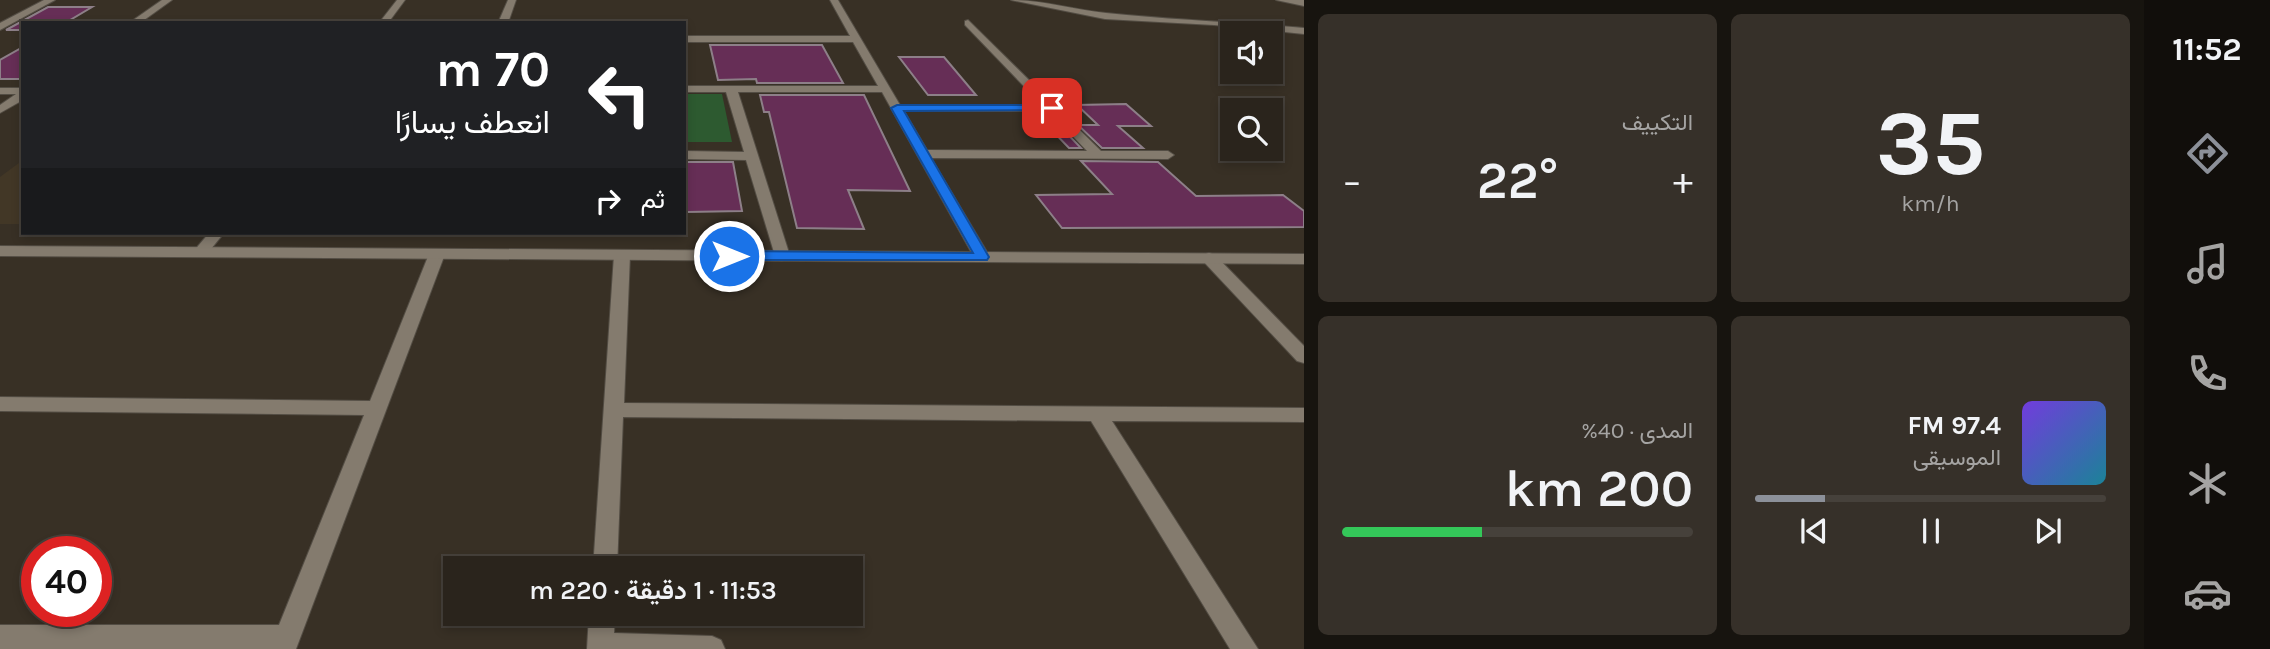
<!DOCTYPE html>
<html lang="ar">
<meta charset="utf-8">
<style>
body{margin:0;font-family:Karla,Vazirmatn,sans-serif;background:#363029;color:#f1f3f6;direction:rtl;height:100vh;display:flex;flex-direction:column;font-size:26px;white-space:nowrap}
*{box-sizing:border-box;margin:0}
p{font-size:23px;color:#a5a4a3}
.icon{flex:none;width:38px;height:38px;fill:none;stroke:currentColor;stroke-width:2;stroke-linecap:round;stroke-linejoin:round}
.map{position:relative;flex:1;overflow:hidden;direction:ltr}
.drawer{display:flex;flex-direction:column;gap:14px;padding:14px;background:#17140f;width:840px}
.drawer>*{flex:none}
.top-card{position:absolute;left:21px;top:21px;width:665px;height:214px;border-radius:0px;box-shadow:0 4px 10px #0003,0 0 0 2px #46413b;direction:rtl;background:#202124;color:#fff;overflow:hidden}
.buttons{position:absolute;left:1220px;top:21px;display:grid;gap:14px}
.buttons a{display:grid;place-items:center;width:63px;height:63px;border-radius:0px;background:#2a241c;box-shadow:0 4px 10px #0003,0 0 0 2px #46413b;font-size:35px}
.speed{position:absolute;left:21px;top:536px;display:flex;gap:14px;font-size:35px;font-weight:700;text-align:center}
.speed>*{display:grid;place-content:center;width:91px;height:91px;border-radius:50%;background:#2a241c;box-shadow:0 4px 10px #0003,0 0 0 2px #46413b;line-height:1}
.speed .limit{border:10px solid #d22;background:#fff;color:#111}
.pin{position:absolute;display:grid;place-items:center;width:60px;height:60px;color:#fff;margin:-30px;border-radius:14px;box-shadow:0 4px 10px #0006}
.me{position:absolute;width:77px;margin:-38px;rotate:90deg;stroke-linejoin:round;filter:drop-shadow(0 0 5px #0008)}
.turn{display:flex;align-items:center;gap:24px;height:147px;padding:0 21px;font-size:32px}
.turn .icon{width:91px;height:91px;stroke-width:2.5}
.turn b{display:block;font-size:49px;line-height:60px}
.then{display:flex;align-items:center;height:66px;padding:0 21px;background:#0003;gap:14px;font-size:26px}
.big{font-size:52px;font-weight:600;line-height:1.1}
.drawer .widget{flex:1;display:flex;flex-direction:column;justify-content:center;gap:10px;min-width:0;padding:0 24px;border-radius:10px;background:#363029}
.drawer .dial{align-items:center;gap:0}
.dial b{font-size:91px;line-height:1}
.song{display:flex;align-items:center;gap:21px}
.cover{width:84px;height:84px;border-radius:10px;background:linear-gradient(135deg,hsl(260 70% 55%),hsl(190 70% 35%))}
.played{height:7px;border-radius:4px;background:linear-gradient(90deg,#8c9099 20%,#46413b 20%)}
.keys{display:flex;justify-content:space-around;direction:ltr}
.heat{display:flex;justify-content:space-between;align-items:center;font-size:38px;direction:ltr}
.charge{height:10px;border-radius:5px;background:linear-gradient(90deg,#34c759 40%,#46413b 0)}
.drawer .tiles{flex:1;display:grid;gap:14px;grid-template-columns:repeat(2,1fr)}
.trip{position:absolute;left:443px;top:556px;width:420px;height:70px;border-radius:0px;background:#2a241c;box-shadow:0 4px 10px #0003,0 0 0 2px #46413b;font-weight:600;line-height:70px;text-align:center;direction:rtl}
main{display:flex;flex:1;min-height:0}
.tabs{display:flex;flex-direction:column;width:126px;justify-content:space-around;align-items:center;background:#110e0b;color:#a5a4a3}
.tabs .icon{width:49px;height:49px}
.tabs .active{color:#8c9099}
.tabs b{font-size:32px;color:#f1f3f6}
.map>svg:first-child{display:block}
.built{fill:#423726}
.green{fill:#2d5a30}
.building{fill:#662e56;stroke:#8d7f88;stroke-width:2}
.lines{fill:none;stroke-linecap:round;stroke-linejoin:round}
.street-casing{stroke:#534d44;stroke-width:2}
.secondary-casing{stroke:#534d44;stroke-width:2}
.street{fill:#847b6e;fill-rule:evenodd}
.secondary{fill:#847b6e;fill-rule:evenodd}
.route{fill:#1a73e8;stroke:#114b97;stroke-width:2}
</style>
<main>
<nav class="tabs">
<b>11:52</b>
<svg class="icon active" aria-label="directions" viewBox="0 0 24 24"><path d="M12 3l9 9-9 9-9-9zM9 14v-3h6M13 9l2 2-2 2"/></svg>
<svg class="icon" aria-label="music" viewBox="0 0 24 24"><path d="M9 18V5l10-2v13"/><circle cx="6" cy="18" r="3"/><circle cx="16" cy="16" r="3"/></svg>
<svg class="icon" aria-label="phone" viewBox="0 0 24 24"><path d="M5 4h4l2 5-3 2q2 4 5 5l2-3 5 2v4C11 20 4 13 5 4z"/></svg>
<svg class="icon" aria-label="climate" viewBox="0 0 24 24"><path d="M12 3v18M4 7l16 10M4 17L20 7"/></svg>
<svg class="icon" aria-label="car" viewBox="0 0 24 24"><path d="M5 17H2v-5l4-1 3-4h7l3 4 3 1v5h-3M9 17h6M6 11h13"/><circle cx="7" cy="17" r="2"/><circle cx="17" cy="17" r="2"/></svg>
</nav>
<section class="drawer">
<div class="tiles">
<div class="widget dial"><b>35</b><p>km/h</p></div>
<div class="widget"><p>التكييف</p>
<div class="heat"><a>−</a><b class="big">22°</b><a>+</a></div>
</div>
<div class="widget">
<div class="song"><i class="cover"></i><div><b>97.4 FM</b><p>الموسيقى</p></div></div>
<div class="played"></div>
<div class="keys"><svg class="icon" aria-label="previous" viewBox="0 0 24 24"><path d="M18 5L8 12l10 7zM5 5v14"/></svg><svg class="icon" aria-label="pause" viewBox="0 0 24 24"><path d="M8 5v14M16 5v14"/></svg><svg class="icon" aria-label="next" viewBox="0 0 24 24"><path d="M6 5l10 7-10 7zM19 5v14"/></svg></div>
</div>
<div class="widget"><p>المدى · 40%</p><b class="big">200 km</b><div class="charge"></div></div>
</div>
</section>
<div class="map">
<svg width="1304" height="649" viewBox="0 0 1304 649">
<rect width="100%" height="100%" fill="#383025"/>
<polygon class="built" points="23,160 23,224 0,224 0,177"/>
<polygon class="green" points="684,94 722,94 732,142 684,142"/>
<g class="building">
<polygon points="48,7 92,7 65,23 23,23 23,30 6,30"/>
<polygon points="710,45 822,45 843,83 757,83 756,79 718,80"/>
<polygon points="23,47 23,79 0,79 0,60"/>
<polygon points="899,57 944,57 976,95 928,95"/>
<polygon points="760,95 864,95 910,191 848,190 864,229 797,228 769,112 764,112"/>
<polygon points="1126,104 1151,126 1118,126 1143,148 1102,148 1078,125 1098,125 1077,105"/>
<polygon points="1047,125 1059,125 1081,148 1069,148"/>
<polygon points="1081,161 1158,162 1196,196 1283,195 1304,211 1304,227 1062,228 1036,195 1112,194"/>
<polygon points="684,162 733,162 742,211 687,212"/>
</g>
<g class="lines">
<g class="street-casing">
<g id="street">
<polygon points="44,0 55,0 0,30 0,23"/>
<polygon points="162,0 172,0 140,23 129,23"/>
<polygon points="397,0 405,0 388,23 379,23"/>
<polygon points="508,0 516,0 508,23 498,23"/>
<path d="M 830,0 L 838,0 L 900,105 L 1042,105 L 965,25 L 965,21 L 968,20 L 1101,151 L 1168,151 L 1174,155 L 1168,159 L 931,158 L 990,257 L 982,262 L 974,257 L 882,92 L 738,92 L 790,256 L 782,261 L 776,259 L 746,160 L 684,159 L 684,151 L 744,152 L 726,92 L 684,92 L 684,86 L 878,86 L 853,42 L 684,42 L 684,36 L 850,36 ZM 904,111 L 1049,111 L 1087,151 L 927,150 Z"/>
<path d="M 1011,0 C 1043,0 1074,10 1106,13 C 1172,20 1238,22 1304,28 L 1304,34 L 1214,25 L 1105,19 Z"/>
<polygon points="1276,0 1304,0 1304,6"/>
<polygon points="0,88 23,88 23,100 0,113 0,105 16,94 0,94"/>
<polygon points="209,233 224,233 206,255 196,255 193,252"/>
<polygon points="437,249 445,254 296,649 0,649 0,625 279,625 364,415 0,411 0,397 370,401 429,254"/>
<polygon points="622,250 630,255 624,403 1304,408 1304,422 1112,421 1258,649 1230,649 1091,421 623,417 617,569 593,569 614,255"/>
<polygon points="1209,253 1215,255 1304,346 1304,363 1297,361 1203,261 1201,258 1203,255"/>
<polygon points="589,614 615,614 614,633 712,636 721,640 725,649 587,649"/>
</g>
</g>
<g class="secondary-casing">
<polygon id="secondary" points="0,246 1304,254 1304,264 0,256"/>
</g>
<use href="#street" class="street"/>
<use href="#secondary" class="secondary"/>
</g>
<polygon class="route" points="1052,105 1055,106 1055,110 904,111 989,257 987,260 729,260 722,256 729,251 973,253 891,108 897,105"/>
</svg>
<div class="buttons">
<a><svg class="icon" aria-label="sound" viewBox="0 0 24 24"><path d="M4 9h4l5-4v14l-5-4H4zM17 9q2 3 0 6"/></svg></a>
<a><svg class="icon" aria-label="search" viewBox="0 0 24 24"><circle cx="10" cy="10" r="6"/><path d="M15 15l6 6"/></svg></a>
</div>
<div class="speed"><div class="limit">40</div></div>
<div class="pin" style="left:1052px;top:108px;background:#d93025"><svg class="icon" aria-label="arrive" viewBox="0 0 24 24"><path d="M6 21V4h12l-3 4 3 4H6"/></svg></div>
<svg class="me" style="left:729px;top:256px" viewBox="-20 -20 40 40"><circle r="17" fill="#1a73e8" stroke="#fff" stroke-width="3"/><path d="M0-11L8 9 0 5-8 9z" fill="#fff"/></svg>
<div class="trip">11:53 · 1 دقيقة · 220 m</div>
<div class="top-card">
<div class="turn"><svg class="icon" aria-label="left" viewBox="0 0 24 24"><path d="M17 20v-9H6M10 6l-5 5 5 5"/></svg><div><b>70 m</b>انعطف يسارًا</div></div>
<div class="then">ثم<svg class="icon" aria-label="right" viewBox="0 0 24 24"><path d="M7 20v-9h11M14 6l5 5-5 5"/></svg></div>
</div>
</div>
</main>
